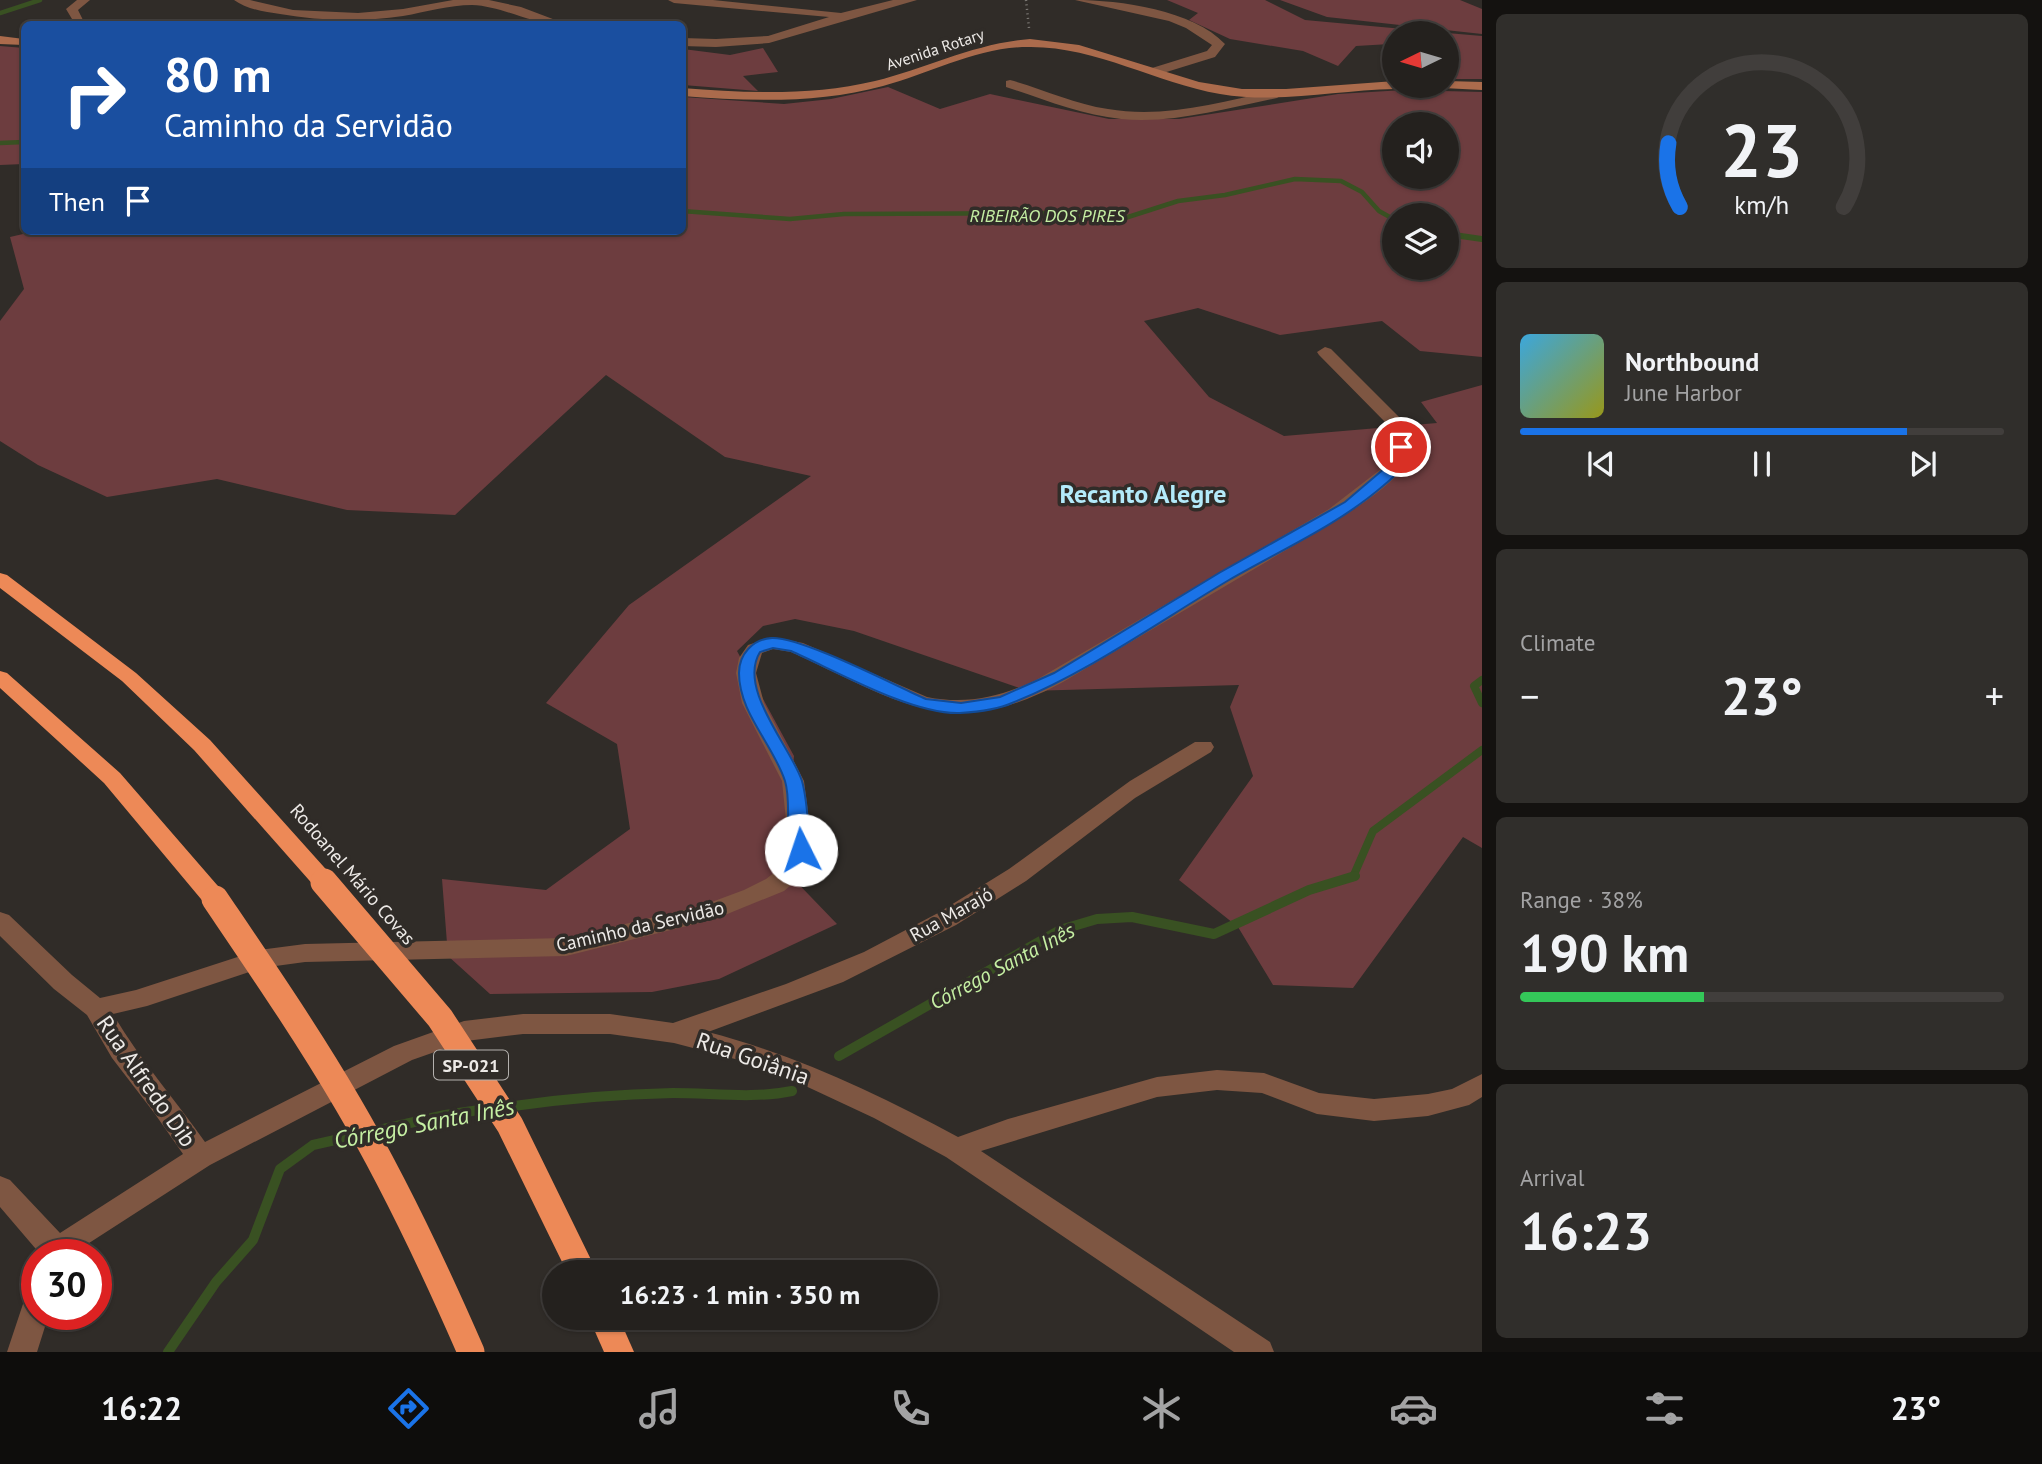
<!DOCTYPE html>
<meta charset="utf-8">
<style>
body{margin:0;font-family:"PT Sans",sans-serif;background:#302e2b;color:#f1f3f6;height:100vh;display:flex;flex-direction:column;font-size:26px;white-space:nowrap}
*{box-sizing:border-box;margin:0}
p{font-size:23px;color:#a3a3a4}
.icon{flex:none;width:38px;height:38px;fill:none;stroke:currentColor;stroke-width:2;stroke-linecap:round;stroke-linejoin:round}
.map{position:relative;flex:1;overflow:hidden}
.sheet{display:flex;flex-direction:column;gap:14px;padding:14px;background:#141210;width:560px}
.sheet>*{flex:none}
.banner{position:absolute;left:21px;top:21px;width:665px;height:214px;border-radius:10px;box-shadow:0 2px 5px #0004,0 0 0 2px #413e3c;background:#1a4fa0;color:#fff;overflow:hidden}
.needle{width:46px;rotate:265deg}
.fabs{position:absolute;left:1382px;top:21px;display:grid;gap:14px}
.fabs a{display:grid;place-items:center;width:77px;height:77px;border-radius:50%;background:#24211e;box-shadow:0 2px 5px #0004,0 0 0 2px #413e3c;font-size:35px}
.speed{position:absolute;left:21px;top:1239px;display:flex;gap:14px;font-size:35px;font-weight:700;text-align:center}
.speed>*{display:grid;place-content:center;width:91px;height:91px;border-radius:50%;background:#24211e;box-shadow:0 2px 5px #0004,0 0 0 2px #413e3c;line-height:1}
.speed .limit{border:10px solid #d22;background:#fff;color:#111}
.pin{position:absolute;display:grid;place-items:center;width:60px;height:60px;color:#fff;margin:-30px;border:4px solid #fff;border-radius:50%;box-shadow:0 2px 7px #0007}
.me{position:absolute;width:77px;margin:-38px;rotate:356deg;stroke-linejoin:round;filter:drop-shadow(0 0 5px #0008)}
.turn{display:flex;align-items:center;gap:24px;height:147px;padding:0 28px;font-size:32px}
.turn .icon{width:91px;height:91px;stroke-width:2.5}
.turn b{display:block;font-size:49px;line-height:60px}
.then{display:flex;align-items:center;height:66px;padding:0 28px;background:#0003;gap:14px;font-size:26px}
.big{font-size:52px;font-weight:700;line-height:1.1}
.sheet .tile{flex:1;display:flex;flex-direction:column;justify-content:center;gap:10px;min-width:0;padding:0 24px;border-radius:10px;background:#302e2b}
.sheet .dial{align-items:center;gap:0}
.dial svg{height:182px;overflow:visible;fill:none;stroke:#413e3c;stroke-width:7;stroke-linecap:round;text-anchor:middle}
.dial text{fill:#f1f3f6;stroke:none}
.song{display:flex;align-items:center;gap:21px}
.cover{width:84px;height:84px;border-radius:10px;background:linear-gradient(135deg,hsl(200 70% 55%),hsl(60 70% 35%))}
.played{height:7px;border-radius:4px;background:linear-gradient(90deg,#1a73e8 80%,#413e3c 80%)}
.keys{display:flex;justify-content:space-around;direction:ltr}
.heat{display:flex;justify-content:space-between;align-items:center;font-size:38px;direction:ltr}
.charge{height:10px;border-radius:5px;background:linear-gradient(90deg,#34c759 38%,#413e3c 0)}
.trip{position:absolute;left:542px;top:1260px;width:396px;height:70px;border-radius:35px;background:#24211e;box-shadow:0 2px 5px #0004,0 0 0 2px #413e3c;font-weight:700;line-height:70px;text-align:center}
.tabs{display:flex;height:112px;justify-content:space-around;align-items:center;background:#0e0d0c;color:#a3a3a4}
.tabs .icon{width:49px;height:49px}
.tabs .active{color:#1a73e8}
.tabs b{font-size:32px;color:#f1f3f6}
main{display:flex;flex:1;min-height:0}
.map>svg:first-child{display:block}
.green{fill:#6d3d3f;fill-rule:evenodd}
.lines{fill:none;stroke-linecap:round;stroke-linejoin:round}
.stream-far3{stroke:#395122;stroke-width:4.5}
.stream-far2{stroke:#395122;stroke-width:6}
.stream-far1{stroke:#395122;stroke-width:8}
.stream{stroke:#395122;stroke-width:10}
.path{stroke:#807d79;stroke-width:2.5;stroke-dasharray:1 3.5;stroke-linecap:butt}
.street{fill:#7e5642;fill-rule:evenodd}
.secondary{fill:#ab6b4c;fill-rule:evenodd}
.highway{fill:#ed8957;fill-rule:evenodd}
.highway-bridge{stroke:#ed8957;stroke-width:27}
.route{fill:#1a73e8;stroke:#114b97;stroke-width:2}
.labels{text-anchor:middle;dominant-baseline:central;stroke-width:7;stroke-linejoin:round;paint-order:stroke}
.far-street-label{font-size:16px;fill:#edeae7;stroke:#302c28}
.far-water-label{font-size:18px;font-style:italic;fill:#c5efa3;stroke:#302c28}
.shield{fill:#302c28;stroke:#b4b1ae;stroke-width:2}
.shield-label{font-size:18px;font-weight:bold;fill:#edeae7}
.street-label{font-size:19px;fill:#edeae7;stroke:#302c28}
.water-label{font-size:21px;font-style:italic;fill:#c5efa3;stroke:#302c28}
.near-street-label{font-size:23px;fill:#edeae7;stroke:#302c28}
.near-water-label{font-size:24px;font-style:italic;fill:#c5efa3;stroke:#302c28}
.district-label{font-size:26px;font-weight:bold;fill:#b3eafa;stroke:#302c28}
</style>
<main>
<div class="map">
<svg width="1482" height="1352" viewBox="0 0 1482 1352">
<rect width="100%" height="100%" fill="#302c28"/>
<g class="green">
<polygon points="1167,0 1265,0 1305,20 1447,33 1395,33 1395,47 1390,44 1356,46 1338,66 1303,51 1230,39 1189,20 1198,13"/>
<polygon points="1280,0 1460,0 1482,9 1482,34 1327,17"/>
<polygon points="1447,33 1482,36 1482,79 1456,79 1447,74"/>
<polygon points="0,46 24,48 24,164 0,165"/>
<polygon points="763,48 778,72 743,76 758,91 683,85 683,49 730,55"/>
<path d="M 888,87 L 940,109 L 990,94 L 1109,119 L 1179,119 L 1338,94 L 1404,90 L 1482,92 L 1482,357 L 1420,351 L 1382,321 L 1280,335 L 1198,308 L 1144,321 L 1209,397 L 1284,436 L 1437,423 L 1421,402 L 1482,385 L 1482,848 L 1463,837 L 1353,988 L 1273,985 L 1238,927 L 1179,880 L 1253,776 L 1230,707 L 1239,685 L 1028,691 L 854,631 L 795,619 L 763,626 L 737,651 L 794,756 L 784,869 L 837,924 L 719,979 L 652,992 L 490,994 L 448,956 L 442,879 L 546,890 L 630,829 L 617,744 L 546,703 L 629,605 L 811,476 L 725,457 L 606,375 L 455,515 L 347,510 L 217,479 L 107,497 L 38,465 L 0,441 L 0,321 L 24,289 L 10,237 L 36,231 L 682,231 L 683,97 L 784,104 L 831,99 ZM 1395,124 L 1447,124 L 1447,177 L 1395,177 ZM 1395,215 L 1447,215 L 1447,268 L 1395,268 Z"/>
</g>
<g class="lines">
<g class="stream-far3">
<polyline points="0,13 40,0"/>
<polyline points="0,143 24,142"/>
<polyline points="682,211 790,219 844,214 1047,213 1125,218 1178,201 1225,195 1295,179 1341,181 1362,192 1379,211 1395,220"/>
</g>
<polyline class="stream-far2" points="1447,234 1482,239"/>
<g class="stream-far1">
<polyline points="1482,680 1474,686 1482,703"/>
<polyline points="1353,877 1373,831 1482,750"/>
</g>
<g class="stream">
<polyline points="839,1056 1060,930 1097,919 1132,917 1214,934 1309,890 1355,876"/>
<path d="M 506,1107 C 561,1099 617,1094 673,1093 C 713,1093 753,1099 792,1091"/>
<polyline points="168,1352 216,1282 253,1240 280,1169 313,1145 445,1115 493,1108"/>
</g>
<polyline class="path" points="1026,0 1029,28"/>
<g class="street">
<polygon points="77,0 90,0 78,10 85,24 75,24 66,9"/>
<path d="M 234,0 L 250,0 L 293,10 L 358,13 L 403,9 L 453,0 L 489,0 L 521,7 L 566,24 C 535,27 504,6 472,5 C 449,5 426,12 403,16 C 362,22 320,21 280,14 C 265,12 246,9 234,0 Z"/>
<polygon points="668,0 713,0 841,13 893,0 917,0 769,43 716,47 682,46 682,38 716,39 768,36 829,17 674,3"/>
<path d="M 1075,0 C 1120,0 1193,10 1225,44 L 1215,57 L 1160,74 L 1152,74 L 1152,68 L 1207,51 L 1212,45 L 1186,28 L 1169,21 Z"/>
<path d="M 1010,80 C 1043,89 1074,104 1108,109 C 1164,119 1222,102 1277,90 L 1283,94 L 1277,98 C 1226,108 1174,124 1121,119 C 1081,115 1043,99 1006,87 L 1006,81 Z"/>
<path d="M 1325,347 L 1331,349 L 1401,419 L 1409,433 L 1408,463 C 1391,485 1365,502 1342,517 L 1063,682 C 949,744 897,700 791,652 L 773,649 L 762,653 L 756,673 L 764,703 L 804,781 L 813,850 L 803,875 L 784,891 L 715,919 L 566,956 L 305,962 L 261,968 L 147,1006 L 113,1014 C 139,1059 175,1099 205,1142 L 394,1046 L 464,1021 L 523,1014 L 610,1014 L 673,1023 L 786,984 L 864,952 L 938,913 L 1009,869 L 1130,781 L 1195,742 L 1211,742 L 1214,747 L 1211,752 L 1135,798 L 1026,881 L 956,925 L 843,982 L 708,1032 C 796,1055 878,1094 958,1137 L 1008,1119 L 1157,1077 L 1217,1070 L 1264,1073 L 1319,1093 L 1374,1099 L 1428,1094 L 1452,1089 L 1482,1074 L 1482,1097 L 1469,1105 L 1428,1116 L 1374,1121 L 1317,1114 L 1262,1093 L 1217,1090 L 1157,1097 L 981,1151 L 1270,1342 L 1274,1352 L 1234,1352 L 946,1157 L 874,1118 L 782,1075 L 735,1059 L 674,1043 L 610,1034 L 523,1034 L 466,1041 L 412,1060 L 210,1165 L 86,1245 L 76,1255 L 41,1255 L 0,1207 L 0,1176 L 10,1180 L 60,1233 L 183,1154 L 155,1114 L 112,1058 L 87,1015 L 54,989 L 0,936 L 0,912 L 9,915 L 72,975 L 100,998 L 136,990 L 259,950 L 305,944 L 566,938 L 701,906 L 744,890 L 766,879 L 784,865 L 789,850 L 782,781 L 742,703 L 736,673 L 739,658 L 748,645 L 772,637 L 803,643 L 927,697 C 967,705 1000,697 1036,680 L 1329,509 L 1390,462 L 1391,433 L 1385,422 L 1319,355 L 1317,352 Z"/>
<polygon points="37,1291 37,1314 49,1314 37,1352 7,1352 26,1295"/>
</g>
<g class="secondary">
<polygon points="0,36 24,39 24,45 0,44"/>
<path d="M 1030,39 L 1079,45 L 1199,82 L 1242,89 L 1286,89 L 1395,81 L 1395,86 L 1401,86 L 1395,89 C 1337,90 1278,104 1220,94 C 1156,83 1097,47 1031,47 C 979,46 932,73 883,86 C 818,104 749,101 682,96 L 682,88 C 747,93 812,96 875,81 C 928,68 975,43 1030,39 Z"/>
<polygon points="1447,81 1482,82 1482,90 1443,88 1441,86 1447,86"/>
</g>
<g class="highway">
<polygon points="0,573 7,575 136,673 210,740 332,876 336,882 332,888 324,890 316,888 194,750 122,681 0,588"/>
<polygon points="0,671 7,673 120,773 224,893 227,899 224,905 215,907 206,905 104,783 0,688"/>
<polygon points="589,1318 619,1318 634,1352 604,1352"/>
</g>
<g class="highway-bridge">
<polyline points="324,882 440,1018 510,1125 582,1272"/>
<path d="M 215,899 C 261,967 307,1034 348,1104 C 395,1184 434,1267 471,1352"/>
</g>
</g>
<path class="route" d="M 1401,443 L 1407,447 C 1405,466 1398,474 1383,486 C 1338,525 1281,550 1229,580 C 1158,622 1089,672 1012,703 C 997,710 976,712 960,713 C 913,715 836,671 791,651 L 773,648 L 760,652 C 737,689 791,747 802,781 C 808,802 808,829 810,850 L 808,855 L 795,855 C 783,834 792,803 785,781 C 773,744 739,713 739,673 C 739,654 753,639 772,638 C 802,637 894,685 926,699 L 961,703 L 1000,697 L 1054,673 L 1219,573 L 1345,502 L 1392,462 L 1394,447 Z"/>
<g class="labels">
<g class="far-street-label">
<text transform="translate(935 49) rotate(-18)">Avenida Rotary</text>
</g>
<g class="far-water-label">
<text x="1047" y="215">RIBEIRÃO DOS PIRES</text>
</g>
<rect class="shield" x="434" y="1050.5" width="74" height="29" rx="5"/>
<g class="shield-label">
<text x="471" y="1065">SP-021</text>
</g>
<g class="street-label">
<text transform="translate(353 874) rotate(49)">Rodoanel Mário Covas</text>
<text transform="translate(951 914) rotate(-29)">Rua Marajó</text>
<text transform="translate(640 926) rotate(-13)">Caminho da Servidão</text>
</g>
<g class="water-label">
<text transform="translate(1002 966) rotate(-28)">Córrego Santa Inês</text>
</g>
<g class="near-street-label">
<text transform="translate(753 1058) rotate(19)">Rua Goiânia</text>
<text transform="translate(147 1081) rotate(55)">Rua Alfredo Dib</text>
</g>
<g class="near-water-label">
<text transform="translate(424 1123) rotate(-11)">Córrego Santa Inês</text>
</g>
<g class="district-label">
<text x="1143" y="493">Recanto Alegre</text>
</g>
</g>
</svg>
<div class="fabs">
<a><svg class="needle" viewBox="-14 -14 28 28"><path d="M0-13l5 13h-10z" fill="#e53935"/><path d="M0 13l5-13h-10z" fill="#a3a3a4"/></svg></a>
<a><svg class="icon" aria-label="sound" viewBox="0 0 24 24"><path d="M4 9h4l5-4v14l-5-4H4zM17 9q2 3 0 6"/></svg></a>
<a><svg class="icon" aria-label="layers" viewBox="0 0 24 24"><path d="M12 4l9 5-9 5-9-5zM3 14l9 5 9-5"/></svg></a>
</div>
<div class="speed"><div class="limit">30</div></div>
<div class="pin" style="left:1401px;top:447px;background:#d93025"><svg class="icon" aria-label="arrive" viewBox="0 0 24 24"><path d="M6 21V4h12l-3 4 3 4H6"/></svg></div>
<svg class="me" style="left:801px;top:850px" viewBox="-20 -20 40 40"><circle r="19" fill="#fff"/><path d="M0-13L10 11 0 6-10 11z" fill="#1a73e8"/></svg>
<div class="trip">16:23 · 1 min · 350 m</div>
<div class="banner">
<div class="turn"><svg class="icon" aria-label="right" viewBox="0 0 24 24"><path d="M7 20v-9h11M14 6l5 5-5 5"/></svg><div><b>80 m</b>Caminho da Servidão</div></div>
<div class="then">Then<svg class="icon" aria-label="arrive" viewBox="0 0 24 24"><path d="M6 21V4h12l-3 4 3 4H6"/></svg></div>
</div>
</div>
<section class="sheet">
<div class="tile dial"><svg viewBox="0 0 100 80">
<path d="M14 69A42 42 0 1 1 86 69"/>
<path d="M14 69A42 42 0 0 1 9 41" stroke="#1a73e8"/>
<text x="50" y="56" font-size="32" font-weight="700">23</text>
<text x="50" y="72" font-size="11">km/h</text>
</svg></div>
<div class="tile">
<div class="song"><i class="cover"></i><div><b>Northbound</b><p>June Harbor</p></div></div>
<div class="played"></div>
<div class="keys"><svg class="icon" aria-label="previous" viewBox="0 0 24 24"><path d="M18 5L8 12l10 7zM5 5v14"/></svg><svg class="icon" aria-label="pause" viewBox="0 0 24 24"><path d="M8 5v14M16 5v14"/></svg><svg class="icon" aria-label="next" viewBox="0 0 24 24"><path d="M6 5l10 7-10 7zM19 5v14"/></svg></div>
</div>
<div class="tile"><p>Climate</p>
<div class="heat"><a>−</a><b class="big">23°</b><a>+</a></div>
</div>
<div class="tile"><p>Range · 38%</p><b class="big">190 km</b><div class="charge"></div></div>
<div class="tile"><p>Arrival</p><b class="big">16:23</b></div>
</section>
</main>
<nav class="tabs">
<b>16:22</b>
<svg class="icon active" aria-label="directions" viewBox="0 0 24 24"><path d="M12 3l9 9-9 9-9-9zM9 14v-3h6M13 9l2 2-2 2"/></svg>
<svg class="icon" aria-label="music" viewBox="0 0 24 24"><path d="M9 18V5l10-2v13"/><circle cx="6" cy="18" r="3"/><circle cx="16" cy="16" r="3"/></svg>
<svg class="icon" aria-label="phone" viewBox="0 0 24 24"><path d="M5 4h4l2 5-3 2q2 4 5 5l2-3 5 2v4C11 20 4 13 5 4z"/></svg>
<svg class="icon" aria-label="climate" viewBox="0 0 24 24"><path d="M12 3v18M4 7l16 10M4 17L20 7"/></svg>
<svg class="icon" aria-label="car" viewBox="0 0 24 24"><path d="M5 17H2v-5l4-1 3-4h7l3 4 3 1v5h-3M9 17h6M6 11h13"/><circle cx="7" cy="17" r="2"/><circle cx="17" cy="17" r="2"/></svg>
<svg class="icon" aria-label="filters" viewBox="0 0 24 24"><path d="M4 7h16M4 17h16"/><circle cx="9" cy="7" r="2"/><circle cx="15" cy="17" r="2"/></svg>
<b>23°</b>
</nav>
